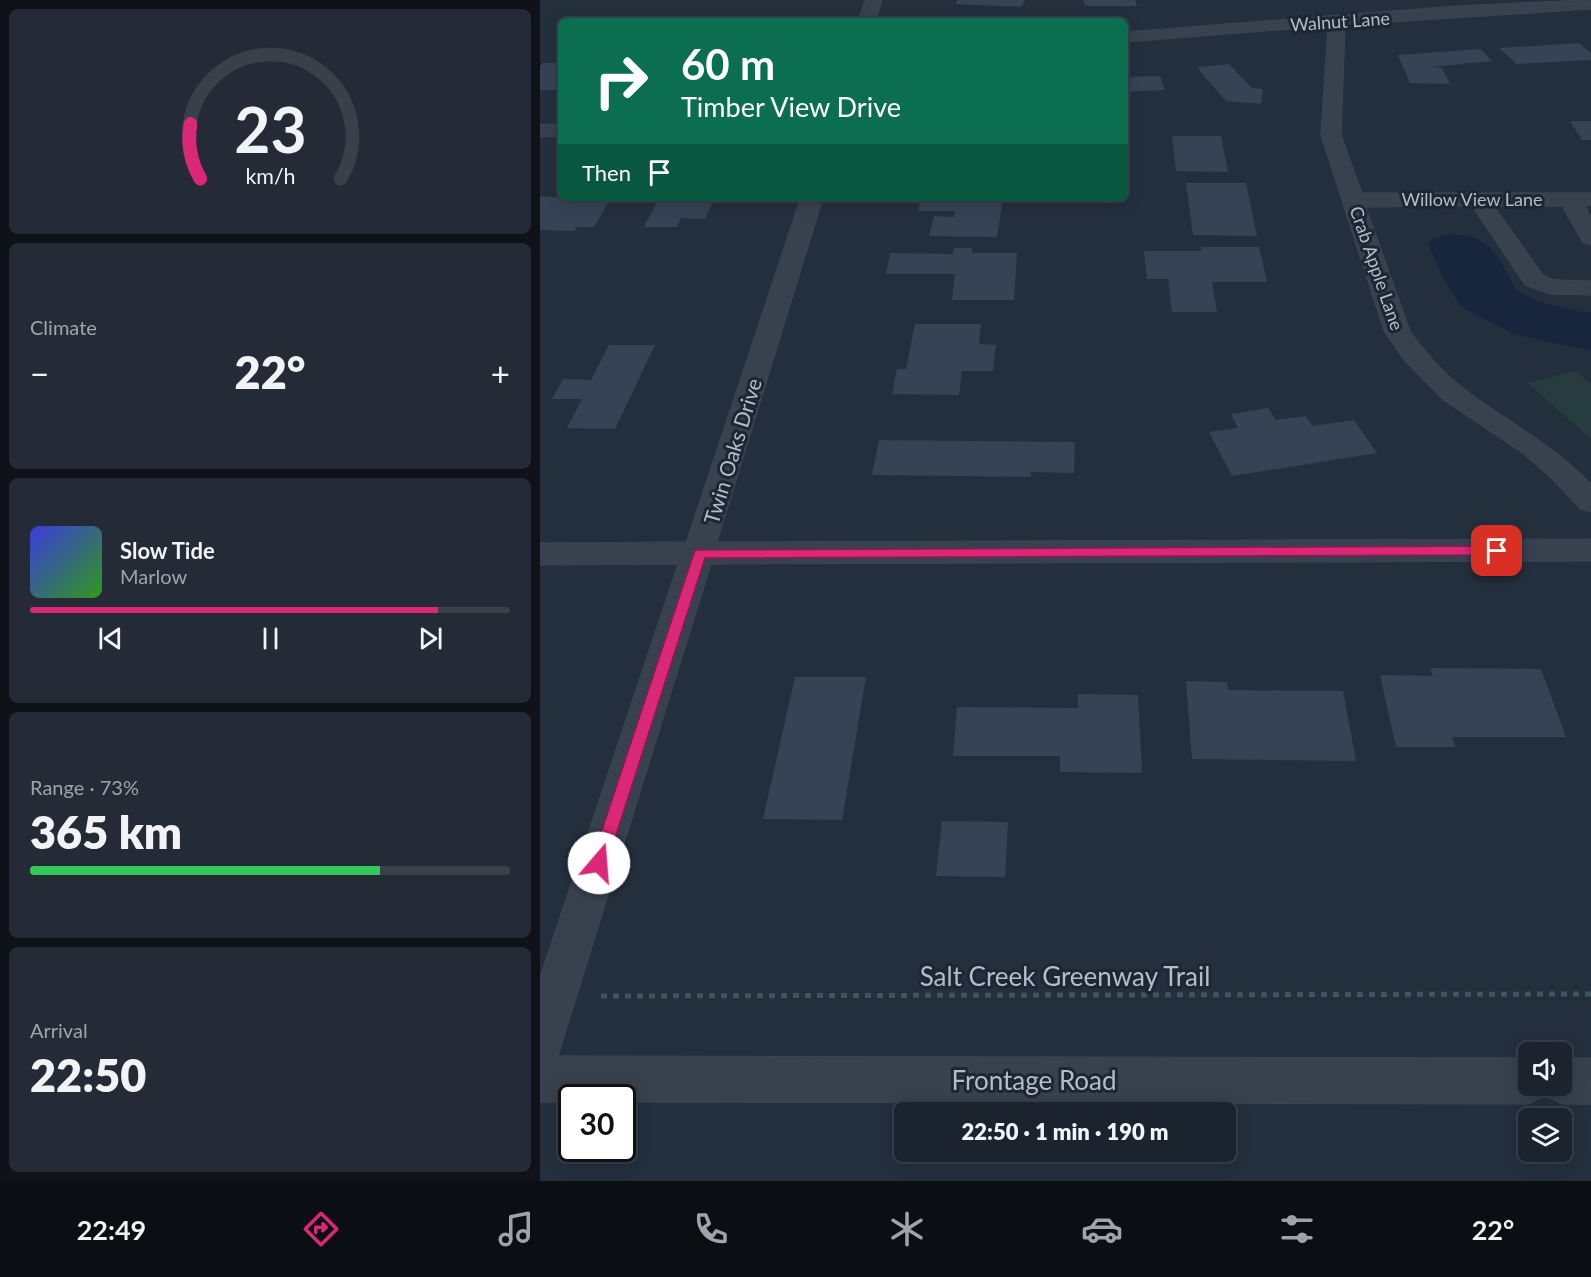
<!DOCTYPE html>
<meta charset="utf-8">
<style>
body{margin:0;font-family:Lato,sans-serif;background:#242b36;color:#f1f3f6;height:100vh;display:flex;flex-direction:column;font-size:22px;white-space:nowrap}
*{box-sizing:border-box;margin:0}
p{font-size:20px;color:#a0a4aa}
.icon{flex:none;width:33px;height:33px;fill:none;stroke:currentColor;stroke-width:2;stroke-linecap:round;stroke-linejoin:round}
.map{position:relative;flex:1;overflow:hidden}
.details{display:flex;flex-direction:column;gap:9px;padding:9px;background:#0f1319;width:540px}
.details>*{flex:none}
.hud{position:absolute;left:18px;top:18px;width:570px;height:183px;border-radius:9px;box-shadow:0 3px 15px #0003,0 0 0 2px #39404a;background:#0b6e4f;color:#fff;overflow:hidden}
.fabs{position:absolute;left:978px;top:1042px;display:grid;gap:12px}
.fabs a{display:grid;place-items:center;width:54px;height:54px;border-radius:9px;background:#1b232e;box-shadow:0 3px 15px #0003,0 0 0 2px #39404a;font-size:30px}
.speed{position:absolute;left:18px;top:1084px;display:flex;gap:12px;font-size:30px;font-weight:700;text-align:center}
.speed>*{display:grid;place-content:center;width:78px;height:78px;border-radius:50%;background:#1b232e;box-shadow:0 3px 15px #0003,0 0 0 2px #39404a;line-height:1}
.speed .limit{border:3px solid #111;border-radius:9px;background:#fff;color:#111}
.pin{position:absolute;display:grid;place-items:center;width:51px;height:51px;color:#fff;margin:-26px;border-radius:12px;box-shadow:0 3px 9px #0006}
.me{position:absolute;width:66px;margin:-33px;rotate:18deg;stroke-linejoin:round;filter:drop-shadow(0 0 4px #0008)}
.turn{display:flex;align-items:center;gap:21px;height:126px;padding:0 24px;font-size:27px}
.turn .icon{width:78px;height:78px;stroke-width:2.5}
.turn b{display:block;font-size:42px;line-height:51px}
.then{display:flex;align-items:center;height:57px;padding:0 24px;background:#0003;gap:12px;font-size:22px}
.big{font-size:45px;font-weight:800;line-height:1.1}
.details .tile{flex:1;display:flex;flex-direction:column;justify-content:center;gap:9px;min-width:0;padding:0 21px;border-radius:9px;background:#242b36}
.details .dial{align-items:center;gap:0}
.dial svg{height:156px;overflow:visible;fill:none;stroke:#39404a;stroke-width:7;stroke-linecap:round;text-anchor:middle}
.dial text{fill:#f1f3f6;stroke:none}
.song{display:flex;align-items:center;gap:18px}
.cover{width:72px;height:72px;border-radius:9px;background:linear-gradient(135deg,hsl(240 70% 55%),hsl(110 70% 35%))}
.played{height:6px;border-radius:3px;background:linear-gradient(90deg,#db2777 85%,#39404a 85%)}
.keys{display:flex;justify-content:space-around;direction:ltr}
.heat{display:flex;justify-content:space-between;align-items:center;font-size:33px;direction:ltr}
.charge{height:9px;border-radius:4px;background:linear-gradient(90deg,#34c759 73%,#39404a 0)}
.trip{position:absolute;left:354px;top:1102px;width:342px;height:60px;border-radius:9px;background:#1b232e;box-shadow:0 3px 15px #0003,0 0 0 2px #39404a;font-weight:800;line-height:60px;text-align:center}
.tabs{display:flex;height:96px;justify-content:space-around;align-items:center;background:#0b0e12;color:#a0a4aa}
.tabs .icon{width:42px;height:42px}
.tabs .current{color:#db2777}
.tabs b{font-size:27px;color:#f1f3f6}
main{display:flex;flex:1;min-height:0}
.map>svg:first-child{display:block}
.green{fill:#263c3f}
.water{fill:#17263c}
.building{fill:#364354}
.lines{fill:none;stroke-linecap:round;stroke-linejoin:round}
.minor-casing{stroke:#414a57;stroke-width:1}
.path{stroke:#3f5557;stroke-width:5;stroke-dasharray:6 6;stroke-linecap:butt}
.minor{fill:#38414e;fill-rule:evenodd}
.route{fill:#db2777;stroke:#8e194d;stroke-width:1.5}
.labels{text-anchor:middle;dominant-baseline:central;stroke-width:6;stroke-linejoin:round;paint-order:stroke}
.far-street-label{font-size:18px;fill:#b4bcc9;stroke:#1d2633}
.street-label{font-size:21px;fill:#b4bcc9;stroke:#1d2633}
.near-street-label{font-size:26px;fill:#b4bcc9;stroke:#1d2633}
</style>
<main>
<section class="details">
<div class="tile dial"><svg viewBox="0 0 100 80">
<path d="M14 69A42 42 0 1 1 86 69"/>
<path d="M14 69A42 42 0 0 1 9 41" stroke="#db2777"/>
<text x="50" y="56" font-size="32" font-weight="700">23</text>
<text x="50" y="72" font-size="11">km/h</text>
</svg></div>
<div class="tile"><p>Climate</p>
<div class="heat"><a>−</a><b class="big">22°</b><a>+</a></div>
</div>
<div class="tile">
<div class="song"><i class="cover"></i><div><b>Slow Tide</b><p>Marlow</p></div></div>
<div class="played"></div>
<div class="keys"><svg class="icon" aria-label="previous" viewBox="0 0 24 24"><path d="M18 5L8 12l10 7zM5 5v14"/></svg><svg class="icon" aria-label="pause" viewBox="0 0 24 24"><path d="M8 5v14M16 5v14"/></svg><svg class="icon" aria-label="next" viewBox="0 0 24 24"><path d="M6 5l10 7-10 7zM19 5v14"/></svg></div>
</div>
<div class="tile"><p>Range · 73%</p><b class="big">365 km</b><div class="charge"></div></div>
<div class="tile"><p>Arrival</p><b class="big">22:50</b></div>
</section>
<div class="map">
<svg width="1051" height="1181" viewBox="0 0 1051 1181">
<rect width="100%" height="100%" fill="#242f3e"/>
<polygon class="green" points="1035,371 1051,384 1051,439 988,383"/>
<path class="water" d="M 905,235 C 940,233 950,243 967,272 C 970,277 972,285 976,289 C 990,302 1032,311 1051,313 L 1051,351 L 973,334 L 921,307 L 903,278 L 888,244 L 893,239 Z"/>
<g class="building">
<polygon points="418,0 485,0 481,7 415,4"/>
<polygon points="543,0 595,0 597,6 545,6"/>
<polygon points="1039,43 1051,53 1051,60 977,64 959,48"/>
<polygon points="941,49 952,61 891,67 902,68 910,84 870,83 858,55"/>
<polygon points="3,63 21,63 21,90 0,90 0,67"/>
<polygon points="689,64 712,88 723,89 721,104 686,101 658,69 659,67"/>
<polygon points="620,76 625,90 585,92 585,77"/>
<polygon points="1030,121 1051,121 1051,140 1042,140"/>
<polygon points="632,136 681,136 688,172 636,171"/>
<polygon points="646,183 706,183 717,236 653,235"/>
<polygon points="0,196 21,198 71,198 54,227 37,227 34,231 0,230"/>
<polygon points="119,198 175,198 165,219 141,218 137,227 104,227"/>
<polygon points="381,198 463,198 457,237 389,236 394,216 414,217 415,211 378,211"/>
<polygon points="661,247 719,247 727,282 672,282 677,312 632,312 628,279 607,279 604,251 661,251"/>
<polygon points="414,248 432,248 432,253 477,253 474,300 412,300 415,274 346,274 350,253 413,254"/>
<polygon points="375,324 441,324 439,344 456,345 453,371 422,371 419,395 352,394 357,369 366,369"/>
<polygon points="69,345 115,345 75,429 27,428 42,399 12,399 23,379 51,380"/>
<polygon points="728,408 736,420 766,416 772,426 814,420 837,453 692,476 669,432 698,428 691,414"/>
<polygon points="339,440 535,442 534,473 491,472 491,477 332,475"/>
<polygon points="890,668 1001,669 1026,737 912,737 915,747 856,747 840,675 893,676"/>
<polygon points="255,677 326,677 302,820 223,819"/>
<polygon points="646,681 687,682 688,690 803,691 816,761 652,759"/>
<polygon points="538,694 598,695 602,773 520,772 520,756 413,756 417,707 538,708"/>
<polygon points="402,821 468,822 465,877 396,876"/>
</g>
<g class="lines">
<g class="minor-casing">
<g id="minor">
<polygon points="326,0 342,0 336,21 318,21"/>
<path d="M 1051,0 L 1051,9 L 805,25 L 801,135 L 822,193 L 1051,193 L 1051,205 L 1045,206 L 1051,217 L 1051,245 L 1043,243 L 1022,206 L 954,206 L 1003,275 L 1014,280 L 1051,281 L 1051,295 L 1010,294 L 985,285 L 932,206 L 826,207 L 870,331 C 884,351 903,372 923,388 C 966,421 1012,443 1051,484 L 1051,512 L 1040,509 L 1015,482 L 984,454 L 902,399 L 864,360 L 844,331 L 781,135 L 788,26 L 585,42 L 585,32 L 917,6 Z"/>
<polygon points="21,124 21,136 0,137 0,125"/>
<polygon points="261,198 283,198 177,542 1051,539 1051,561 171,564 18,1056 988,1058 988,1086 1022,1086 1022,1058 1051,1058 1051,1104 1022,1104 1005,1096 988,1104 82,1102 82,1098 32,1098 32,1102 0,1102 0,977 138,564 0,565 0,543 146,542"/>
</g>
</g>
<polyline class="path" points="61,996 1051,994"/>
<use href="#minor" class="minor"/>
</g>
<polygon class="route" points="957,546 964,551 957,555 165,558 67,863 65,868 59,871 53,868 51,863 155,550"/>
<g class="labels">
<g class="far-street-label">
<text transform="translate(800 21) rotate(-4)">Walnut Lane</text>
<text x="932" y="199">Willow View Lane</text>
<text transform="translate(837 268) rotate(71)">Crab Apple Lane</text>
</g>
<g class="street-label">
<text transform="translate(192 451) rotate(-73)">Twin Oaks Drive</text>
</g>
<g class="near-street-label">
<text x="525" y="976">Salt Creek Greenway Trail</text>
<text x="494" y="1080">Frontage Road</text>
</g>
</g>
</svg>
<div class="fabs">
<a><svg class="icon" aria-label="sound" viewBox="0 0 24 24"><path d="M4 9h4l5-4v14l-5-4H4zM17 9q2 3 0 6"/></svg></a>
<a><svg class="icon" aria-label="layers" viewBox="0 0 24 24"><path d="M12 4l9 5-9 5-9-5zM3 14l9 5 9-5"/></svg></a>
</div>
<div class="speed"><div class="limit">30</div></div>
<div class="pin" style="left:957px;top:551px;background:#d93025"><svg class="icon" aria-label="arrive" viewBox="0 0 24 24"><path d="M6 21V4h12l-3 4 3 4H6"/></svg></div>
<svg class="me" style="left:59px;top:863px" viewBox="-20 -20 40 40"><circle r="19" fill="#fff"/><path d="M0-13L10 11 0 6-10 11z" fill="#db2777"/></svg>
<div class="trip">22:50 · 1 min · 190 m</div>
<div class="hud">
<div class="turn"><svg class="icon" aria-label="right" viewBox="0 0 24 24"><path d="M7 20v-9h11M14 6l5 5-5 5"/></svg><div><b>60 m</b>Timber View Drive</div></div>
<div class="then">Then<svg class="icon" aria-label="arrive" viewBox="0 0 24 24"><path d="M6 21V4h12l-3 4 3 4H6"/></svg></div>
</div>
</div>
</main>
<nav class="tabs">
<b>22:49</b>
<svg class="icon current" aria-label="directions" viewBox="0 0 24 24"><path d="M12 3l9 9-9 9-9-9zM9 14v-3h6M13 9l2 2-2 2"/></svg>
<svg class="icon" aria-label="music" viewBox="0 0 24 24"><path d="M9 18V5l10-2v13"/><circle cx="6" cy="18" r="3"/><circle cx="16" cy="16" r="3"/></svg>
<svg class="icon" aria-label="phone" viewBox="0 0 24 24"><path d="M5 4h4l2 5-3 2q2 4 5 5l2-3 5 2v4C11 20 4 13 5 4z"/></svg>
<svg class="icon" aria-label="climate" viewBox="0 0 24 24"><path d="M12 3v18M4 7l16 10M4 17L20 7"/></svg>
<svg class="icon" aria-label="car" viewBox="0 0 24 24"><path d="M5 17H2v-5l4-1 3-4h7l3 4 3 1v5h-3M9 17h6M6 11h13"/><circle cx="7" cy="17" r="2"/><circle cx="17" cy="17" r="2"/></svg>
<svg class="icon" aria-label="filters" viewBox="0 0 24 24"><path d="M4 7h16M4 17h16"/><circle cx="9" cy="7" r="2"/><circle cx="15" cy="17" r="2"/></svg>
<b>22°</b>
</nav>
